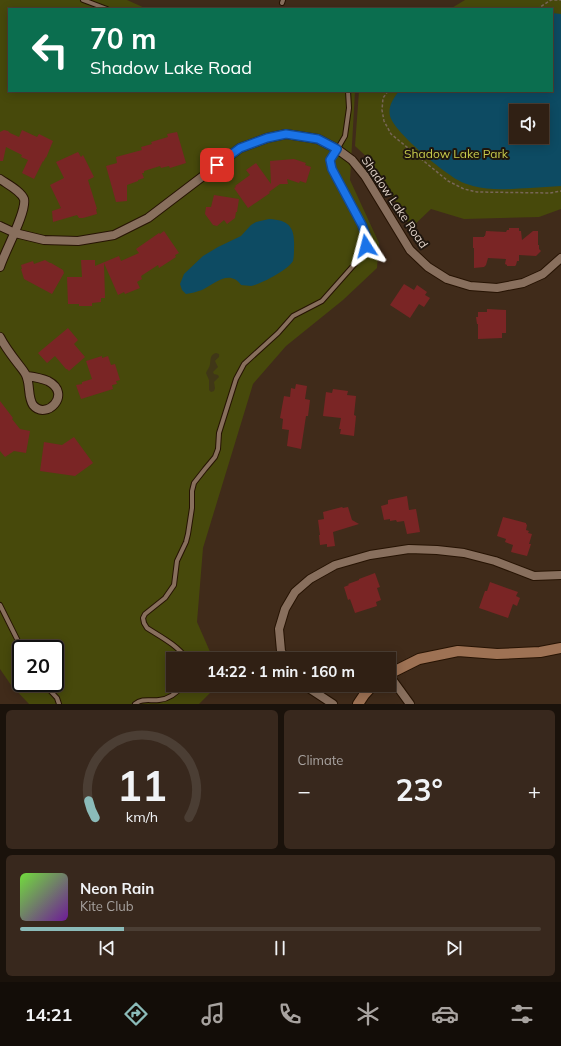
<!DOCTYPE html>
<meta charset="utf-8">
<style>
body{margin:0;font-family:Mulish,sans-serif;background:#38281d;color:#f1f3f6;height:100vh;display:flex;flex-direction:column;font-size:15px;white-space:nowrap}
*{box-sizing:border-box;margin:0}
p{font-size:13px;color:#a8a3a0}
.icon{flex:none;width:22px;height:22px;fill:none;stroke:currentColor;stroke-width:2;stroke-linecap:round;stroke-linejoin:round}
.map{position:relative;height:704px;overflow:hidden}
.drawer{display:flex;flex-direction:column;gap:6px;padding:6px;background:#1a120b;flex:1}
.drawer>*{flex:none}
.banner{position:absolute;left:8px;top:8px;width:545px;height:84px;border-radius:0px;box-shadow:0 2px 10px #0003,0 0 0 1px #4b3e34;background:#0b6e4f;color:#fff;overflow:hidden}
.fabs{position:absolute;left:509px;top:104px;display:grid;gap:8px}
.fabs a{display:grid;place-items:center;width:40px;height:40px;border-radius:0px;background:#302014;box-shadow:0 2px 10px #0003,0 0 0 1px #4b3e34;font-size:20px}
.speed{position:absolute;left:12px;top:640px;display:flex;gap:8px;font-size:20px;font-weight:700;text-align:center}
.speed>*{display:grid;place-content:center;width:52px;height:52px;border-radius:50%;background:#302014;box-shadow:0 2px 10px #0003,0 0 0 1px #4b3e34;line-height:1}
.speed .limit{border:2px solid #111;border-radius:6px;background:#fff;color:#111}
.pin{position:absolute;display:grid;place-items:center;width:34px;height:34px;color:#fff;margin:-17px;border-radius:8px;box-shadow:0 2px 6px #0006}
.me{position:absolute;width:44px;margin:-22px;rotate:351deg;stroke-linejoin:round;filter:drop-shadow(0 0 3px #0008)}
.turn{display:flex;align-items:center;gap:14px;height:84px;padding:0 16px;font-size:18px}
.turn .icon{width:52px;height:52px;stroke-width:2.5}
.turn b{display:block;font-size:28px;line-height:34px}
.big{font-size:30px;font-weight:700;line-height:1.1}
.drawer .widget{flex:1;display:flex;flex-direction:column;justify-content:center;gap:6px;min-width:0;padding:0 14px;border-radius:6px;background:#38281d}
.drawer .dial{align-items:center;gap:0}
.dial svg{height:104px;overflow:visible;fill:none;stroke:#4b3e34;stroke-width:7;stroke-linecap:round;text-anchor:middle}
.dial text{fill:#f1f3f6;stroke:none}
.song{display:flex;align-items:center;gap:12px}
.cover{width:48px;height:48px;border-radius:6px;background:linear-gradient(135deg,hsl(100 70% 55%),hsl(280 70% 35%))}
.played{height:4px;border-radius:2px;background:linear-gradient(90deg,#8bbbb9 20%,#4b3e34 20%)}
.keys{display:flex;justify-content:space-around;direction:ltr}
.heat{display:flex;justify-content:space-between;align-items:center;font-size:22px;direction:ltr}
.drawer .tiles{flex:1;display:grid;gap:6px;grid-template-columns:1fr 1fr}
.widget:last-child{grid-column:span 2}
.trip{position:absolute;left:166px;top:652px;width:230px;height:40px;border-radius:0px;background:#302014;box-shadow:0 2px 10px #0003,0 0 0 1px #4b3e34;font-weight:700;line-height:40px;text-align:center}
.tab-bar{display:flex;height:64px;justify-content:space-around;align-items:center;background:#130d08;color:#a8a3a0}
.tab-bar .icon{width:28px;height:28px}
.tab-bar .active{color:#8bbbb9}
.tab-bar b{font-size:18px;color:#f1f3f6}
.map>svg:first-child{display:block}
.green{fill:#47490b;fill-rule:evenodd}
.sand{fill:#403717}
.water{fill:#0d4b63;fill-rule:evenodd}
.building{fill:#7a2525}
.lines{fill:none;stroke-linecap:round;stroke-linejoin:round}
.lane-casing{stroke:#261303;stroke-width:6}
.street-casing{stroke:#261303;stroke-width:10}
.secondary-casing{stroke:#261303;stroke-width:12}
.path{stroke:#786657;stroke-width:1.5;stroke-dasharray:3 2;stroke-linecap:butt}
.lane{stroke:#886f5d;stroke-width:4}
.street{stroke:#886f5d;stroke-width:8}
.secondary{stroke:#9e7254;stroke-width:10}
.route-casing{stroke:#114b97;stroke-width:10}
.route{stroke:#1a73e8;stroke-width:7}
.labels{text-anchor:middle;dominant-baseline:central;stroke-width:4;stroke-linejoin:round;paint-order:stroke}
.park-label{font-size:12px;fill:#c7cb4c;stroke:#1f160e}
.street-label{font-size:12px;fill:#dfd1c7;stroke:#1f160e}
</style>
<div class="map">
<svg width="561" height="704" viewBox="0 0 561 704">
<rect width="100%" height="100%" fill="#402b1a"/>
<g class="green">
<path d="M 0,0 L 127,0 L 147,9 L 9,9 L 9,91 L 355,91 L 350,180 L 379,243 L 377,268 L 343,300 L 286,346 L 253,384 L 203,548 L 197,622 L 211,654 L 211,659 L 173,659 L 173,685 L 215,685 L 215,688 L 199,704 L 29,704 L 11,685 L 0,669 ZM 21,649 L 55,649 L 55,683 L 21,683 Z"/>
<path d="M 465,0 L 561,0 L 561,209 L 539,217 L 464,219 L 431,209 L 411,228 L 379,173 L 368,158 L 355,146 L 359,91 L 552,91 L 552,9 L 450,9 ZM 516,111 L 542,111 L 542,137 L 516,137 Z"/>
</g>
<path class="sand" d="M 216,353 L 219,354 C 220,358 217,358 215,361 L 218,367 L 213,372 L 214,374 L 218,375 L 219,377 L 214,382 L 215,388 L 214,391 L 211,392 L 209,390 L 209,380 L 206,373 C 207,370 210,367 210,364 C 211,358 210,355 216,353 Z"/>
<g class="water">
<path d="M 552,13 L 561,14 L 561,186 C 551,187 541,187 530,188 C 511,189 491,191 473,186 C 468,184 462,183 458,180 C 443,172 394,132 390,116 C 388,106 393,99 399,91 L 552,91 ZM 516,111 L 542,111 L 542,137 L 516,137 Z"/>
<path d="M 269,219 C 290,220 295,228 294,248 C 294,252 294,257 293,261 C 288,270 261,284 251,286 C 248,286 244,285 241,285 C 229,269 215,284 202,290 C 196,292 192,293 186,294 L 182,290 L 180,284 L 184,274 L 203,256 L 218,247 L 241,236 L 251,225 L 256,222 Z"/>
</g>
<g class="building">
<polygon points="4,130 8,131 10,133 19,137 22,130 37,137 39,134 53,141 46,158 46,157 43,162 43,161 34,179 22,173 28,160 21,157 22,155 6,147 3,161 0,161 0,132"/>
<polygon points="177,132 186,163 170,168 169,166 161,168 160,166 144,171 144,173 142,173 144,178 138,180 138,181 127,185 127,201 116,202 106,166 117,163 116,157 142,150 141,147 152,144 151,142 168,137 167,134"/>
<polygon points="78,152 81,157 83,155 94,177 88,180 97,209 96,209 97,214 83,218 79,218 77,215 53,222 52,211 61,208 50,185 64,178 56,162"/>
<polygon points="294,159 306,163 305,165 311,167 306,183 300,181 299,183 287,179 288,184 280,184 269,192 270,193 248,208 234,188 236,187 235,186 250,175 246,170 256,163 271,184 270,161"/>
<polygon points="214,195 239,199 237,212 236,212 235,218 227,224 224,220 217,226 213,225 205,214 206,207 211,207"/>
<polygon points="509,228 519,228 519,231 521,231 522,240 533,231 538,231 538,245 539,245 539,249 541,251 536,256 519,255 519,261 517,261 516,265 515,266 507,266 507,265 505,264 506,259 488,258 486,265 484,267 474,268 474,248 473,248 473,237 484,237 484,236 485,236 486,231 506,232 507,230 509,230"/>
<polygon points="164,231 179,253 175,255 176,257 159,268 158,265 141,276 142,279 137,282 140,288 125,294 124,292 118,295 104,263 105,298 101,298 101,302 92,303 92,306 79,306 79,304 68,304 67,277 82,277 81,260 95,260 95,266 119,256 121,261 139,253 136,249 159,233 160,234"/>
<polygon points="45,260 50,263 51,263 63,270 64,273 52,294 24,279 21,269 22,269 21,265 33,261 34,264"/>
<polygon points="404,284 414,290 417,285 427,292 425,295 430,298 424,307 419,304 410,318 390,305"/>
<polygon points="487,309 506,310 506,333 502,333 502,338 478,339 478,324 477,324 476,317 478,317 478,312 487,312"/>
<polygon points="68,328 78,340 74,344 85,357 69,371 67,369 66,369 55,356 47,363 38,353"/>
<polygon points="102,356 102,358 108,356 111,365 115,364 120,380 116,381 117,384 112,385 113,389 81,399 77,388 76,385 82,384 82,382 92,379 86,361"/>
<polygon points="296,384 307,386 305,399 310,400 308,416 306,416 301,449 287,446 289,430 282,429 283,419 280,418 284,396 290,397 291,388 295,389"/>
<polygon points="333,389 348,391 347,395 356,396 354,415 356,416 354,436 340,434 341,429 339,429 341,418 323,416 326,392 332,393"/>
<polygon points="0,401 13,418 12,419 20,429 30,431 26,453 14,451 5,457 0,451"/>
<polygon points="74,437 93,463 75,476 40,471 44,442 62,445"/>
<polygon points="407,496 409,510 416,509 420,532 407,534 404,521 397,522 396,520 390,521 390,519 384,520 381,506 388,504 388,500"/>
<polygon points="342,507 343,508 348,507 352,520 359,524 333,532 335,546 327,547 327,544 320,545 319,535 320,535 318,520 324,519 323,512"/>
<polygon points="503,517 526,523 526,524 527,525 526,530 529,531 528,533 532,534 529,544 531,544 527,556 511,552 513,545 505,542 506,539 497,536"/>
<polygon points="375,573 380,587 377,588 381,600 376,602 377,606 355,613 350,599 348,600 344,587 349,585 348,584 359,580 359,579"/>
<polygon points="490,582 518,592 516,596 520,598 517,606 513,604 508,618 479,608 485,591 487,591"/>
</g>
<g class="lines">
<g class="lane-casing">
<g id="lane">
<polyline points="83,0 107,9"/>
<polyline points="282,3 283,0"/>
<polyline points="0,605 22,649"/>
<path d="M 187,659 C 177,645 161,637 147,628 L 144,623 L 143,618 L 145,614 L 165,598 L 174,585 L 177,561 L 186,542 L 188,534 L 192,508 L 192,491 L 194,483 L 205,469 L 215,457 L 218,449 L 219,433 L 236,379 L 244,364 L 278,333 L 293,316 L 322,301 L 361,257 L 366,246 L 366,236 L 362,225 L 335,176 L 332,169 L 331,160 L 345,136 L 349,108 L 348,91"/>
<polyline points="43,683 57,698 59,704"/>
<path d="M 135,704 C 142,698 150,701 159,700 C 170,699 177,693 183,685"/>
</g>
</g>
<g class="street-casing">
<g id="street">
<path d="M 0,179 C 7,184 21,191 24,199 C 27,212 4,253 0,267"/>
<polyline points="0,226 15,233 44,240 78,241 114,235 148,218 240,148 267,138 286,134 318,139 337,149 352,160 365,176 410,250 428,267 447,279 470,286 497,288 523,283 543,274 561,258"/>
<path d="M 0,337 C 5,347 12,356 19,365 C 22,369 26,373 27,378 C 30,386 28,398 33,405 C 46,421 73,394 48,381 C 41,378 34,377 27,376"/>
<polyline points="285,659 281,651 279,629 285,609 295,592 310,579 335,565 370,555 409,549 437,550 464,553 495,561 534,576 561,575"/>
<polyline points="389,675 410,704"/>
<polyline points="304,685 333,704"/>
</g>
</g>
<g class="secondary-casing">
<g id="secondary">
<polyline points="389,674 419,659 458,651 497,654 540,652 561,648"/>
<polyline points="358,704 364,695 373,685"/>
</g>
</g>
<g class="path">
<polyline points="537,9 551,0 561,0"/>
<polyline points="388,91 383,98 382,110 384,121 391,134 448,181 464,189 477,192 550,193 561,191"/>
</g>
<use href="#lane" class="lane"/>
<use href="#street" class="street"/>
<use href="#secondary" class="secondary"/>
</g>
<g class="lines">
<g class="route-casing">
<polyline id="route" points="217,165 240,148 267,138 286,134 318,139 337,149 330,160 332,169 362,225 366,236 366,246"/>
</g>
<use href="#route" class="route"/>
</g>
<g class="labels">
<g class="park-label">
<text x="456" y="153">Shadow Lake Park</text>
</g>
<g class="street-label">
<text transform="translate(395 202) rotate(56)">Shadow Lake Road</text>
</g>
</g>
</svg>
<div class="fabs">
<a><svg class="icon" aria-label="sound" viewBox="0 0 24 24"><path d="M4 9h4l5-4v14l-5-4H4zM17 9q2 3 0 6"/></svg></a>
</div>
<div class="speed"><div class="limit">20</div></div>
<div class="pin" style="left:217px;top:165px;background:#d93025"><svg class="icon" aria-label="arrive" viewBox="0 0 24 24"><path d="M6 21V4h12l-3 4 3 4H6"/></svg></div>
<svg class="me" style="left:366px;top:246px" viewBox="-20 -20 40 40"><path d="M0-17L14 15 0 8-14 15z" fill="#1a73e8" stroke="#fff" stroke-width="4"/></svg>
<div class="trip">14:22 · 1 min · 160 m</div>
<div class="banner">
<div class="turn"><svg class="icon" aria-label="left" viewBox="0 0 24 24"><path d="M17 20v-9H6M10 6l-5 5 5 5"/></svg><div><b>70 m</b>Shadow Lake Road</div></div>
</div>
</div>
<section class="drawer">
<div class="tiles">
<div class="widget dial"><svg viewBox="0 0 100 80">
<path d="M14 69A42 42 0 1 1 86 69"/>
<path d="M14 69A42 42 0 0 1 9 56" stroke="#8bbbb9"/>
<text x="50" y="56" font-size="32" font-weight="700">11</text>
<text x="50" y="72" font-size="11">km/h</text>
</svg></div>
<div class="widget"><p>Climate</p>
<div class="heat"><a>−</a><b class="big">23°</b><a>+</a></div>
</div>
<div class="widget">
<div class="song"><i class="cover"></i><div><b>Neon Rain</b><p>Kite Club</p></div></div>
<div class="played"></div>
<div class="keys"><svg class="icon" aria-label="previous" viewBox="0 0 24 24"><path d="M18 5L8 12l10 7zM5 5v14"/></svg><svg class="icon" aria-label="pause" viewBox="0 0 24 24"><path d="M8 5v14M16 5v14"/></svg><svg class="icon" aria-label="next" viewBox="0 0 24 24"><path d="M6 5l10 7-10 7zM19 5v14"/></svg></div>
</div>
</div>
</section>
<nav class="tab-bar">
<b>14:21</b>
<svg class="icon active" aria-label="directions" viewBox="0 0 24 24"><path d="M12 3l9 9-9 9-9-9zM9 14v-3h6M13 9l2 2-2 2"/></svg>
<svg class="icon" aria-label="music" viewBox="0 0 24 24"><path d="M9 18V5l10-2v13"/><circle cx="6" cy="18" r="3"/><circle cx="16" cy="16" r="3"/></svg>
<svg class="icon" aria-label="phone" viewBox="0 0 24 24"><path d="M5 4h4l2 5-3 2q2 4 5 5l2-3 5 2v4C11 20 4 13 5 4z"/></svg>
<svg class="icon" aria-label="climate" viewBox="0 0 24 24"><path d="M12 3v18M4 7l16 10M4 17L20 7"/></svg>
<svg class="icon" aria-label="car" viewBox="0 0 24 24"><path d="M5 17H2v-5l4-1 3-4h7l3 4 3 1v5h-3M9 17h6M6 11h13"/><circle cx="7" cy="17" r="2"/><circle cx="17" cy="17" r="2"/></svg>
<svg class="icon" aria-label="filters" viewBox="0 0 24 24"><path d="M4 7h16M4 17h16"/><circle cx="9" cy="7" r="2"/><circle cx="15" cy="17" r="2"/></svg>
</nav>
